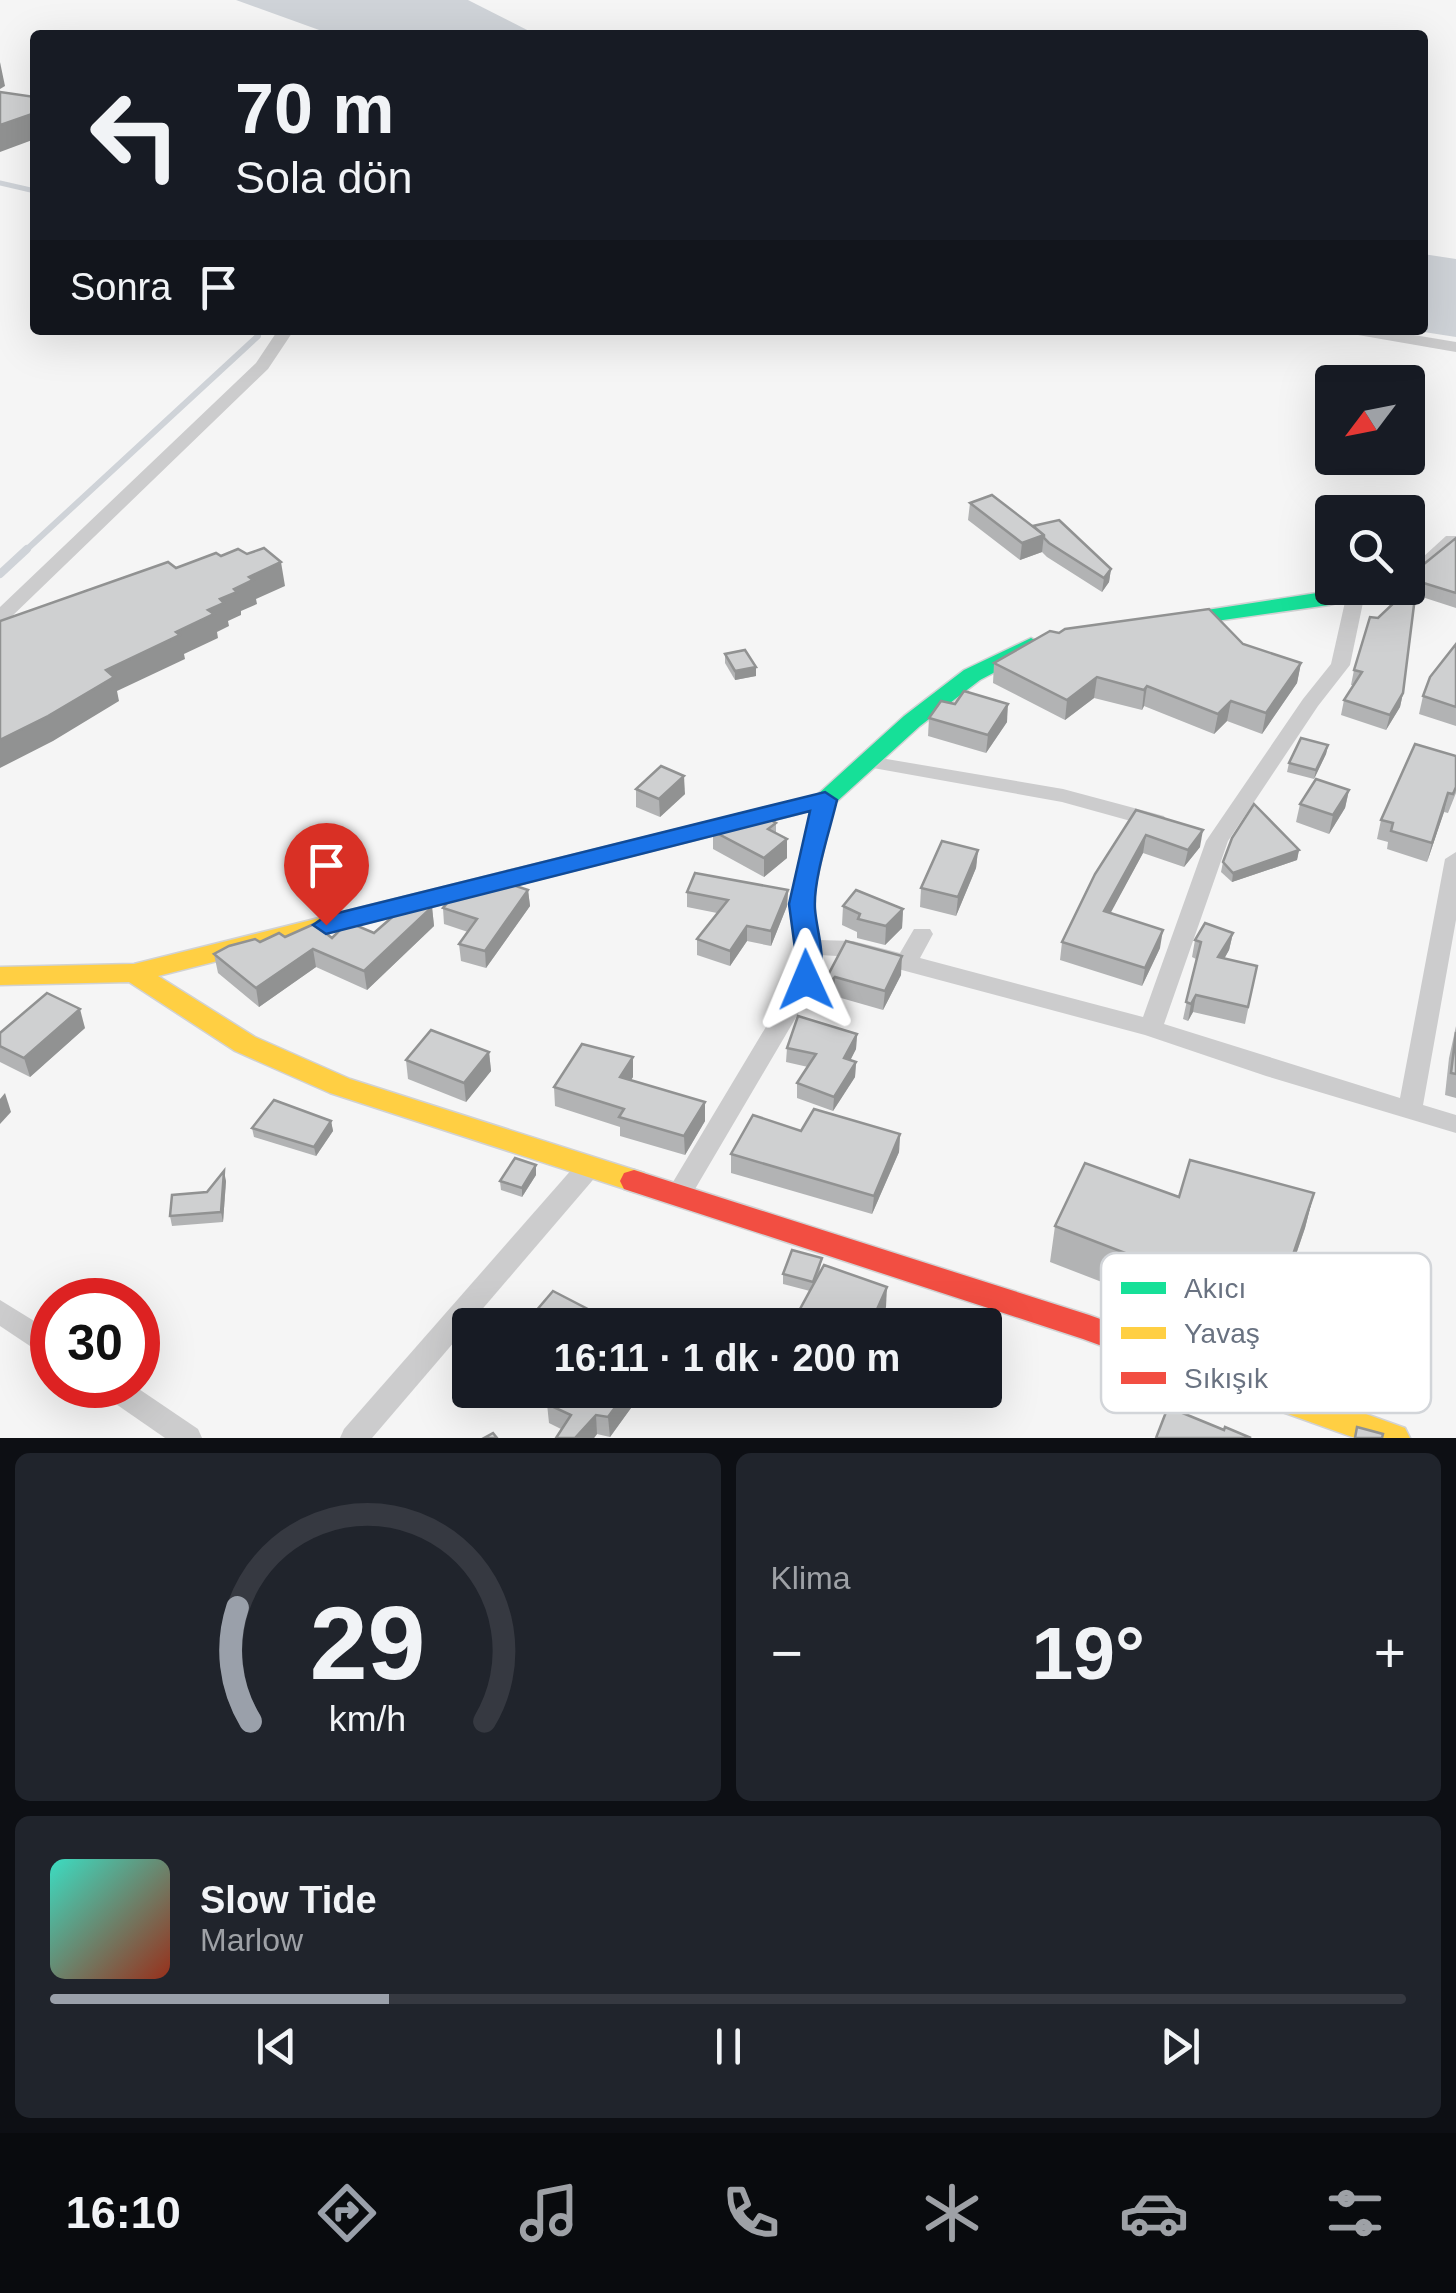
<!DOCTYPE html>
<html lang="tr">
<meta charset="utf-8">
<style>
body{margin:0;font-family:Helvetica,sans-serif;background:#20242c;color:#f1f3f6;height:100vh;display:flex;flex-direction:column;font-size:38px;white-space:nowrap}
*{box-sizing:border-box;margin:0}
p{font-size:32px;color:#9ea1a6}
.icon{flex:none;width:55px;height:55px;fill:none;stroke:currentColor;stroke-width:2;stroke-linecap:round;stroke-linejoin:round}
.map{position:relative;height:1438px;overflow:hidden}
.sheet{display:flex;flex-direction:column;gap:15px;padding:15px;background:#0d0f14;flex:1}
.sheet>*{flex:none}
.guide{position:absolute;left:30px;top:30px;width:1398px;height:305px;border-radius:10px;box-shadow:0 10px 40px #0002;background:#171b24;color:#f1f3f6;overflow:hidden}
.needle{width:65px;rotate:238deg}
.fabs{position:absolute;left:1315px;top:365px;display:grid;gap:20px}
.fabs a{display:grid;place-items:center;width:110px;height:110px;border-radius:10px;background:#171b24;box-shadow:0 10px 40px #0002;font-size:50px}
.speed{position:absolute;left:30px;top:1278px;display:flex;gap:20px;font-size:50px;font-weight:700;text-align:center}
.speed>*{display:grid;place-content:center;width:130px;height:130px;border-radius:50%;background:#171b24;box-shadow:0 10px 40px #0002;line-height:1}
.speed .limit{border:15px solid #d22;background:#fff;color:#111}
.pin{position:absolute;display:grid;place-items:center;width:85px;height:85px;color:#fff;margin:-102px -42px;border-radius:50% 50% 50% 0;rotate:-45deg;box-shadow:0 0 10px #0007}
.pin .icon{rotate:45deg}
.me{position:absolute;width:110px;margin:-55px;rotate:359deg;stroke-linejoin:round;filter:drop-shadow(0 0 8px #0008)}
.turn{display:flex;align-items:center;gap:35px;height:210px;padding:0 40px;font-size:45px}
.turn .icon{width:130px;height:130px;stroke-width:2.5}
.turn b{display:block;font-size:70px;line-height:85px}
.then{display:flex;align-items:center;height:95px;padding:0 40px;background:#0003;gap:20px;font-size:38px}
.big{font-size:75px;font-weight:700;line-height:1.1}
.sheet .card{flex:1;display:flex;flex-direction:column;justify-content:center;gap:15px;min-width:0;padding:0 35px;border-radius:15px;background:#20242c}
.sheet .dial{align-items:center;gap:0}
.dial svg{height:260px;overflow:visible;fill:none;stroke:#363941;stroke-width:7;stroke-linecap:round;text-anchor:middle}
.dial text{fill:#f1f3f6;stroke:none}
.song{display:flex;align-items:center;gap:30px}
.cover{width:120px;height:120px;border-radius:15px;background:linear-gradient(135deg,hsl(170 70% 55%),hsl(10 70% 35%))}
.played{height:10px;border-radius:5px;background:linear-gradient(90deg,#9aa0aa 25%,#363941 25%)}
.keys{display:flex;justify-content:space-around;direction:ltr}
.heat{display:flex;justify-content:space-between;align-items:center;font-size:55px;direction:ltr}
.sheet .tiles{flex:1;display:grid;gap:15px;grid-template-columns:1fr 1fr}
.card:last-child{grid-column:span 2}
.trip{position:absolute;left:452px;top:1308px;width:550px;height:100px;border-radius:10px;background:#171b24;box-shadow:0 10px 40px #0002;font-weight:700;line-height:100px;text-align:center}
.menu{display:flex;height:160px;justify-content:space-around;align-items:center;background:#090b0e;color:#9ea1a6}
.menu .icon{width:70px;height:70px}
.menu .active{color:#9aa0aa}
.menu b{font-size:45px;color:#f1f3f6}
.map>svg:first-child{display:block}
.water{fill:#cfd3d8}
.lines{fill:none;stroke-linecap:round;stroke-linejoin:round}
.stream-far2{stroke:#cfd3d8;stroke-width:5}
.stream-far1{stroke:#cfd3d8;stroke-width:6}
.stream{stroke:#cfd3d8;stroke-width:8}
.fast-casing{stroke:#d1d2d3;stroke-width:3}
.slow-casing{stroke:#d1d2d3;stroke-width:3}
.jam-casing{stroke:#d1d2d3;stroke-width:3}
.street{fill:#cccccd;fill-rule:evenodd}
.fast{fill:#16e098;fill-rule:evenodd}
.slow{fill:#ffcf43;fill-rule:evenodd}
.jam{fill:#f24e42;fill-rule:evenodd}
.wall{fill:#b2b3b4}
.shaded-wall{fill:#919292}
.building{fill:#cfd0d1;stroke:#919292;stroke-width:2.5}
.route{fill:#1a73e8;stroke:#114b97;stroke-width:2.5}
.key{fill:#fff;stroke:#d2d5d9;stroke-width:2.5}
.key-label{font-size:28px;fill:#697281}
</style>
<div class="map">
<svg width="1456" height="1438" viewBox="0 0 1456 1438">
<rect width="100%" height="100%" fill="#f5f5f5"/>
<g class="water">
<polygon points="236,0 468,0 537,35 333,35"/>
<polygon points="1423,254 1456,259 1456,337 1411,330 1422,330"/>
</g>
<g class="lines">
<polyline class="stream-far2" points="0,183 35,191"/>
<polyline class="stream-far1" points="24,552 258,336 259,330"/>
<polyline class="stream" points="0,574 27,549"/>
<g class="fast-casing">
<g id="fast">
<polygon points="1349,588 1382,588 1379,592 1329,605 1174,627 1163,621 1174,615"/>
<polygon points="1031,638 1042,644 1039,649 980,680 920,726 833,805 516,885 507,883 504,877 507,871 516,869 817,795 904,716 964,670"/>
</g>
</g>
<g class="slow-casing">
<g id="slow">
<polygon points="516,869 525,871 528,877 525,883 158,976 255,1037 350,1079 644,1173 648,1181 644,1189 634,1192 330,1093 235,1051 129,982 0,985 0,967 134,964"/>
<polygon points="1271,1380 1405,1428 1410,1438 1355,1438 1260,1404 1255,1394 1260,1384"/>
</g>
</g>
<g class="jam-casing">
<polygon id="jam" points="634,1170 1089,1315 1282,1384 1287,1394 1282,1404 1271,1408 1083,1339 624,1189 620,1181 624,1173"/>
</g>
<g class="street">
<polygon points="278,330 294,330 268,369 7,621 0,623 0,607 256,363"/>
<polygon points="1350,330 1384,330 1456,342 1456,352 1358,335"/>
<polygon points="1446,536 1456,536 1456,546 1435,565 1408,576 1408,564 1423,557"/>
<polygon points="1356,588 1365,593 1350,665 1318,706 1228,841 1164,1024 1400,1098 1445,859 1456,852 1456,920 1423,1105 1456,1115 1456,1133 1266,1076 1145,1035 853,957 820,955 818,980 688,1201 679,1204 670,1201 666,1194 670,1187 794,980 798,956 791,904 818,795 825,793 836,800 813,904 818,940 853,941 900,953 914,929 930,929 933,934 920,958 1143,1017 1206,841 1303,699 1331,664 1347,593"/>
<polygon points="869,756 1063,789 1164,816 1167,821 1156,828 1062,802 862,766 859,762"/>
<polygon points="589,1157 598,1160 602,1167 598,1174 372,1438 340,1438 344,1429 580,1160"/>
<polygon points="0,1300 52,1332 52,1357 42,1354 0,1326"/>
<polygon points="96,1385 133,1385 198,1429 202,1438 165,1438 100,1393"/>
</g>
<use href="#fast" class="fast"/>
<use href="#slow" class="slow"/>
<use href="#jam" class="jam"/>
</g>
<g class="wall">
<polygon points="970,503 1033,526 1111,569 1109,582 1102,592 1047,557 1042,552 1020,560 968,520"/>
<polygon points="1456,538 1456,608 1416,595 1403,693 1400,707 1386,730 1341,715 1344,700 1353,685 1351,685 1354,670 1378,618 1406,591 1405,591 1406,588 1408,588 1408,577"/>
<polygon points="1059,633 1243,644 1301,663 1297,683 1262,734 1227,721 1214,734 1144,706 1142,710 1094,698 1065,720 993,683 994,663"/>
<polygon points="1456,644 1456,726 1419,714 1423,696"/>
<polygon points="725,654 756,667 756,676 735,680 725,663"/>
<polygon points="929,718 1007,722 986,753 928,736"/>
<polygon points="1328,745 1326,754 1314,779 1287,772 1289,763"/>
<polygon points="1456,756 1456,793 1448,813 1444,812 1427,862 1387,849 1388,842 1377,839 1381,820"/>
<polygon points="636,789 685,794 660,817 636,807"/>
<polygon points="1349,790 1345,808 1329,834 1296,822 1300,804"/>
<polygon points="1136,810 1200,847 1184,867 1143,853 1110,913 1160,948 1142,986 1060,960 1062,942"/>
<polygon points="776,823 776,833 787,858 764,877 713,849 713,831"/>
<polygon points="978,850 976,868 956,916 920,907 921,888"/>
<polygon points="1299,850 1297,860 1232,882 1221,872 1223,862"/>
<polygon points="488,886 528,890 530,906 486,968 461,961 459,944 468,932 444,924 443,908"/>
<polygon points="788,890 787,906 771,946 747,941 730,966 697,955 697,939 717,913 687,907 687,892"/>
<polygon points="843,906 903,909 902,928 885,945 857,938 857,932 842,925"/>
<polygon points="432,907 434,926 367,990 316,967 259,1007 218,973 214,954 285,937 332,938 374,933"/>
<polygon points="1233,933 1229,950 1224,959 1257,966 1245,1024 1193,1012 1188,1021 1183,1019 1196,959 1192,957 1195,940"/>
<polygon points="846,941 901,975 883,1010 834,996 829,1001 825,998 826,979"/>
<polygon points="1456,1026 1456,1098 1445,1095 1449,1058"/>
<polygon points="85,1028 30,1077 0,1062 0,1033"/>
<polygon points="857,1034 856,1049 850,1060 856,1062 855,1077 833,1111 797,1098 797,1083 808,1067 786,1062 787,1048"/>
<polygon points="489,1052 491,1071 466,1102 408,1079 406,1060"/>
<polygon points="633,1077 631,1080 705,1102 705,1121 685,1155 620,1136 620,1127 555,1106 554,1087"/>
<polygon points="331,1121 333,1131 316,1156 254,1137 252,1128"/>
<polygon points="801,1131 900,1134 899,1152 872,1214 731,1173 731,1154"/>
<polygon points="536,1175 522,1197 501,1190 500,1181"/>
<polygon points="226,1181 223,1222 172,1226 170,1216 207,1192"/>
<polygon points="1314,1193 1305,1228 1260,1360 1147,1321 1151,1301 1050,1262 1055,1226 1179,1197"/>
<polygon points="822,1258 819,1274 886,1307 877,1325 799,1325 800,1309 810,1291 783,1284 783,1274"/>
<polygon points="470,1360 470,1390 479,1390 470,1396 455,1380 454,1370"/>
<polygon points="554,1390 644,1390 610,1437 597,1434 594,1438 556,1438 561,1429 549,1423 547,1404 558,1392"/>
</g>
<g class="shaded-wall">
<polygon points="0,62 5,86 0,89"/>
<polygon points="35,113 35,139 0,152 0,125"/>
<polygon points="1044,535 1042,552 1020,560 1022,543"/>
<polygon points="281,562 285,586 256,599 257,604 241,611 241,615 228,621 229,626 217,632 218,638 184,654 185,659 117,691 119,701 53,741 0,768 0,740 106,670 176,632 208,610 220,599 249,577"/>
<polygon points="1111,569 1109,582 1102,592 1104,578"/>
<polygon points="1301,663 1297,683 1262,734 1266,713"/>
<polygon points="756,667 756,676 735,680 735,671"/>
<polygon points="1097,677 1094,698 1065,720 1067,700"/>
<polygon points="1147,686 1144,706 1142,710 1144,690"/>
<polygon points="1403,693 1400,707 1386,730 1390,715"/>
<polygon points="1231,701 1227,721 1214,734 1218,714"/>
<polygon points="1008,704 1007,722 986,753 988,735"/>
<polygon points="1328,745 1326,754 1314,779 1316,770"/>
<polygon points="684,776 685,794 660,817 659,799"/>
<polygon points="1349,790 1345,808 1329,834 1333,815"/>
<polygon points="1448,793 1444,812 1427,862 1432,843"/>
<polygon points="1203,830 1200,847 1184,867 1188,850"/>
<polygon points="1146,835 1143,853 1102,929 1104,911"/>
<polygon points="787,839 787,858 764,877 764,858"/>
<polygon points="978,850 976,868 956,916 958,897"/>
<polygon points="1299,850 1297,860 1232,882 1233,873"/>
<polygon points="528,890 530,906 486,968 485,951"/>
<polygon points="788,890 787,906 771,946 771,931"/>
<polygon points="432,907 434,926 367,990 364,971"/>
<polygon points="903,909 902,928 885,945 886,926"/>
<polygon points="747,926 747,941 730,966 730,951"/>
<polygon points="1163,930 1160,948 1142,986 1145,968"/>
<polygon points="1233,933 1229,950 1215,975 1218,957"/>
<polygon points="313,949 316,967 259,1007 256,988"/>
<polygon points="902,956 901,975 883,1010 885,991"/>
<polygon points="835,977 834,996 829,1001 830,982"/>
<polygon points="1196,995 1193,1012 1188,1021 1191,1004"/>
<polygon points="80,1009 85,1028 30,1077 24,1058"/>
<polygon points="857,1034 856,1049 844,1073 844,1058"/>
<polygon points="489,1052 491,1071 466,1102 464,1083"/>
<polygon points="633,1057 633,1077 621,1096 620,1077"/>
<polygon points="856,1062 855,1077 833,1111 834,1097"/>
<polygon points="5,1093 11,1112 0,1124 0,1099"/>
<polygon points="705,1102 705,1121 685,1155 684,1136"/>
<polygon points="331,1121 333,1131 316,1156 314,1147"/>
<polygon points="900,1134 899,1152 872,1214 874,1196"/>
<polygon points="536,1165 536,1175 522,1197 522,1188"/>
<polygon points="224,1171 226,1181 223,1222 221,1212"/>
<polygon points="1314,1193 1305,1228 1260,1360 1269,1325"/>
<polygon points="887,1287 886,1307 877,1325 870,1325"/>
<polygon points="470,1385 470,1390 479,1390 470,1396 468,1386"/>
<polygon points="628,1390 644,1390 610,1437 608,1417"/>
<polygon points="596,1415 597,1434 594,1438 575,1438"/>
</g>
<g class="building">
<polygon points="0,92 35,97 35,113 0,125"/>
<polygon points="992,495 1044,535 1022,543 970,503"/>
<polygon points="1059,520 1111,569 1104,578 1049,543 1044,538 1044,535 1033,526"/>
<polygon points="1456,538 1456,593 1417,581 1403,693 1390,715 1344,700 1362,672 1354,670 1370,617 1378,618 1418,580 1408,577"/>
<polygon points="264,548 281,562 249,577 253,580 234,589 237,592 220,599 224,603 208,610 214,614 176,632 180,635 106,670 114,677 48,716 0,740 0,621 168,562 176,568 216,553 221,556 238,549 247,554"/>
<polygon points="1209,609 1243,644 1301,663 1266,713 1231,701 1218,714 1147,686 1144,690 1097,677 1067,700 994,663 1050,631 1059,633 1065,629"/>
<polygon points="1456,644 1456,707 1423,696 1430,677"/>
<polygon points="745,650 756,667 735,671 725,654"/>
<polygon points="964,691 1008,704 988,735 929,718 941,701 955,704"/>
<polygon points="1301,738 1328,745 1316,770 1289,763"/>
<polygon points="1415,744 1456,756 1456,787 1453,794 1448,793 1432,843 1391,831 1393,823 1381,820"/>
<polygon points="661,766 684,776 659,799 636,789"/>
<polygon points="1316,779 1349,790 1333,815 1300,804"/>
<polygon points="1254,804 1299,850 1233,873 1223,862 1232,838"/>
<polygon points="1136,810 1203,830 1188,850 1146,835 1104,911 1163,930 1145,968 1062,942 1095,874"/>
<polygon points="757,812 776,823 768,829 787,839 764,858 713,831 726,820"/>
<polygon points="942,841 978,850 958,897 921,888"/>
<polygon points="695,873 788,890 771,931 747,926 730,951 697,939 728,900 687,892"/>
<polygon points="497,880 528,890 485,951 459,944 477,919 443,908 458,890 481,884 488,886"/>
<polygon points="856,890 903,909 886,926 858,919 860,914 843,906"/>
<polygon points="413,899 432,907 364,971 313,949 256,988 214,954 229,946 255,939 260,942 279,933 285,937 314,924 332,938 348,922 374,933"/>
<polygon points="1205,923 1233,933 1218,957 1257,966 1248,1007 1196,995 1191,1004 1186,1002 1201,942 1195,940"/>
<polygon points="846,941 902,956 885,991 835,977 830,982 826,979"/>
<polygon points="47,993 80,1009 24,1058 0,1046 0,1033"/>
<polygon points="798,1016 857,1034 844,1058 856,1062 834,1097 797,1083 816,1054 787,1048"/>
<polygon points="431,1030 489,1052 464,1083 406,1060"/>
<polygon points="1456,1032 1456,1074 1451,1073"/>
<polygon points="582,1044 633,1057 620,1077 705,1102 684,1136 619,1117 624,1109 554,1087"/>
<polygon points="274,1100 331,1121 314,1147 252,1128"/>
<polygon points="814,1109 900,1134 874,1196 731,1154 753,1115 801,1131"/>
<polygon points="515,1158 536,1165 522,1188 500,1181"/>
<polygon points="1190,1160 1314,1193 1269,1325 1154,1285 1159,1266 1055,1226 1085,1163 1179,1197"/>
<polygon points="224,1171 221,1212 170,1216 172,1195 207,1192"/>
<polygon points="792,1250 822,1258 813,1282 783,1274"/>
<polygon points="824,1265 887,1287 870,1325 846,1325 800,1309"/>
<polygon points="553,1291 615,1323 622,1320 626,1325 524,1325"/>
<polygon points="470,1360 470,1385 468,1386 454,1370"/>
<polygon points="560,1390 628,1390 608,1417 596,1415 575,1438 556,1438 571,1415 547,1404"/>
<polygon points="1168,1407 1224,1430 1225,1427 1251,1438 1156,1438"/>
<polygon points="1357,1427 1383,1434 1382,1438 1355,1438"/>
<polygon points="493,1433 497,1438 484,1438"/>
</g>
<path class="route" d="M 825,792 L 837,800 C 830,830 813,879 815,909 C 817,935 829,962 815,987 L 797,987 L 793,980 L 796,956 L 789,904 L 810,811 L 326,934 L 313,925 L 326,916 Z"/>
<rect x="1101" y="1253" width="330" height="160" rx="15" class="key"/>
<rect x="1121" y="1282" width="45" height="12" fill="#16e098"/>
<rect x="1121" y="1327" width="45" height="12" fill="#ffcf43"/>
<rect x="1121" y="1372" width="45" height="12" fill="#f24e42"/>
<g class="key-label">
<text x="1184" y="1298">Akıcı</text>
<text x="1184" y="1343">Yavaş</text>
<text x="1184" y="1388">Sıkışık</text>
</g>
</svg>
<div class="fabs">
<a><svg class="needle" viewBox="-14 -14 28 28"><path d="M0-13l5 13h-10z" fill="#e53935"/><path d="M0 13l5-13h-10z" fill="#9ea1a6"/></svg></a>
<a><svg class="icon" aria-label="search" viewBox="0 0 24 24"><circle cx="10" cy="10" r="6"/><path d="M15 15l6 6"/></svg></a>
</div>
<div class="speed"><div class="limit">30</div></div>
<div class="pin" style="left:326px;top:925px;background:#d93025"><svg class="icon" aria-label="arrive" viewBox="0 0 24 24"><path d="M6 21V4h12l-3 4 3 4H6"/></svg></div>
<svg class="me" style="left:806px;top:980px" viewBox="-20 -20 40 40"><path d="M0-17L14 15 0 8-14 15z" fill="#1a73e8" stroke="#fff" stroke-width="4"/></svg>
<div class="trip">16:11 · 1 dk · 200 m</div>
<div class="guide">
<div class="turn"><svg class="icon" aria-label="left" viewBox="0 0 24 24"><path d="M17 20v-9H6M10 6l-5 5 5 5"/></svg><div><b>70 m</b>Sola dön</div></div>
<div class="then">Sonra<svg class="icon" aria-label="arrive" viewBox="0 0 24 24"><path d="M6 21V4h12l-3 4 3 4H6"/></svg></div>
</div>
</div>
<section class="sheet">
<div class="tiles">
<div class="card dial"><svg viewBox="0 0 100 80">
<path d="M14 69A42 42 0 1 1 86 69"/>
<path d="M14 69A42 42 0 0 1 10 34" stroke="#9aa0aa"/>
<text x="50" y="56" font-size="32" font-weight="700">29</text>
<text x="50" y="72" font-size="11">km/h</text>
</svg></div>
<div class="card"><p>Klima</p>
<div class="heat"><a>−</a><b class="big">19°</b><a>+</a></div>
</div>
<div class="card">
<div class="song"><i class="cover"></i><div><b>Slow Tide</b><p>Marlow</p></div></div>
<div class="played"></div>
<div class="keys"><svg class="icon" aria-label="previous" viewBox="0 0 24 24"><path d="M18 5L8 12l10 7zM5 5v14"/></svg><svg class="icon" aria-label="pause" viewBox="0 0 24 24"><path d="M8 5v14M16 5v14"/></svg><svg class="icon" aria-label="next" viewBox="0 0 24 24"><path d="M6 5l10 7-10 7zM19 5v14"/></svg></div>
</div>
</div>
</section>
<nav class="menu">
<b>16:10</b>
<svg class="icon active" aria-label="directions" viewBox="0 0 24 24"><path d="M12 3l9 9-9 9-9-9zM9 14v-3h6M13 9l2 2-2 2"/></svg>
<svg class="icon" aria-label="music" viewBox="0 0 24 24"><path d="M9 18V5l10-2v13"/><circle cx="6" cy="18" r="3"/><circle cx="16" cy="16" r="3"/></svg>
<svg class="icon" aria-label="phone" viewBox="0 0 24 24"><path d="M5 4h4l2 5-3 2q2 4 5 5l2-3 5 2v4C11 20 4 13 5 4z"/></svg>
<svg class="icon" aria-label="climate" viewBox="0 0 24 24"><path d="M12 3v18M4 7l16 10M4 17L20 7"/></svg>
<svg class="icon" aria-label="car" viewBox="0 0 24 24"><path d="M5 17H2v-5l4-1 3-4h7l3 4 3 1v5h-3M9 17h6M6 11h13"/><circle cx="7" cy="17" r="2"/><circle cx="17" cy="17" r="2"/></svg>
<svg class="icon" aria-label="filters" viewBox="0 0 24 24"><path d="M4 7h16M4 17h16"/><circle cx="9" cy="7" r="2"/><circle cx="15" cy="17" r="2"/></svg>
</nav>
